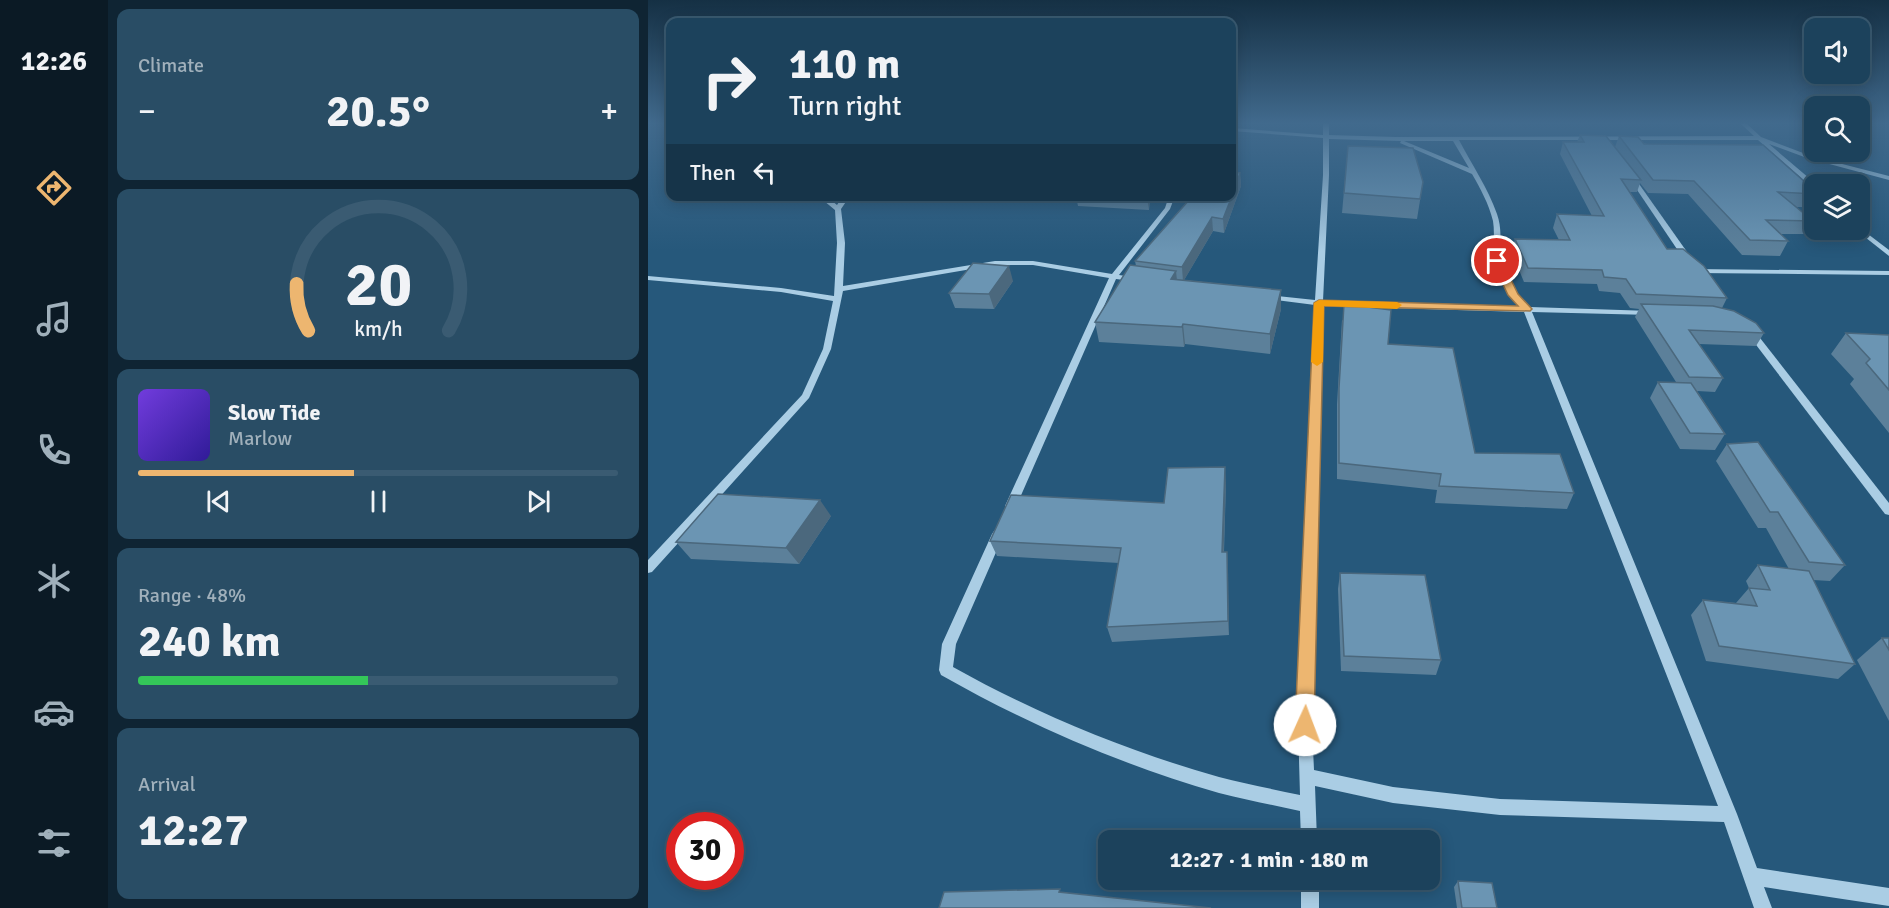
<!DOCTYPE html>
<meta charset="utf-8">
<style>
body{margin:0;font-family:Signika,sans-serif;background:#294d65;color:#f1f3f6;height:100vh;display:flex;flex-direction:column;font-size:22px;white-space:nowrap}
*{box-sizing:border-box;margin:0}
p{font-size:20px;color:#a0b0bb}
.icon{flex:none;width:33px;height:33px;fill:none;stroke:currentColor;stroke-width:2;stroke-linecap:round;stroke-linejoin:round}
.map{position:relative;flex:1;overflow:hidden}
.panel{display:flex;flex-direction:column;gap:9px;padding:9px;background:#0f2433;width:540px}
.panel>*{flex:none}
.hud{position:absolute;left:18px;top:18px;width:570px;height:183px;border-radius:12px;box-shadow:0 3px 15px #0003,0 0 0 2px #3a5b72;background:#1c425c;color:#f1f3f6;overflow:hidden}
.tools{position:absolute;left:1156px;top:18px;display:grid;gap:12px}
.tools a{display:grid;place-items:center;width:66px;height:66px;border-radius:12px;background:#1c425c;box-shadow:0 3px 15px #0003,0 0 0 2px #3a5b72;font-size:30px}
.speed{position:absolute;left:18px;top:812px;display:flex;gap:12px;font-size:30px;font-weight:700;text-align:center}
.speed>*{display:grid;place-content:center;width:78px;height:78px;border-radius:50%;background:#1c425c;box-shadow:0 3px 15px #0003,0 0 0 2px #3a5b72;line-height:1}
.speed .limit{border:9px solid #d22;background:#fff;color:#111}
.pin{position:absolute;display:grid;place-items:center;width:51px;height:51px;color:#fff;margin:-26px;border:3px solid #fff;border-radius:50%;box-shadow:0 2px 6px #0007}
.me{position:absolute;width:66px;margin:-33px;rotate:2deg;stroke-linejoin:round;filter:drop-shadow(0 0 4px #0008)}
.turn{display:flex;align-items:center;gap:21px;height:126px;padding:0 24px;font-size:27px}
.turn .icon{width:78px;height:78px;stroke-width:2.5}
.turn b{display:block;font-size:42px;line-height:51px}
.then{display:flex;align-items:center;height:57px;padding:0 24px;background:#0003;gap:12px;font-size:22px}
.big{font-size:45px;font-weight:800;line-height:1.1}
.panel .tile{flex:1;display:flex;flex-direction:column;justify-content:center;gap:9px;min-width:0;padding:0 21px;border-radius:12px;background:#294d65}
.panel .dial{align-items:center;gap:0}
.dial svg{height:156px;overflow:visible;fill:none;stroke:#3a5b72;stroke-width:7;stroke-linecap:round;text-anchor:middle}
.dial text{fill:#f1f3f6;stroke:none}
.song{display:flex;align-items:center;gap:18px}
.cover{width:72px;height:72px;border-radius:9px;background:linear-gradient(135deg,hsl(260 70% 55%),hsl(250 70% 35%))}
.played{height:6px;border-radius:3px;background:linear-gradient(90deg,#edb670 45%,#3a5b72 45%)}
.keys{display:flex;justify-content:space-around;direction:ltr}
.heat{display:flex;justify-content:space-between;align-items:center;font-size:33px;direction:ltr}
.charge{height:9px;border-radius:4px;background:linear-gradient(90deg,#34c759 48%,#3a5b72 0)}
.trip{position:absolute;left:450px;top:830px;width:342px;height:60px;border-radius:12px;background:#1c425c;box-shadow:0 3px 15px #0003,0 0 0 2px #3a5b72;font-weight:800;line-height:60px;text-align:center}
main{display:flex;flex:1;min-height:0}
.tabs{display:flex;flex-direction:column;width:108px;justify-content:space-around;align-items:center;background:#0b1a25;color:#a0b0bb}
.tabs .icon{width:42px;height:42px}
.tabs .selected{color:#edb670}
.tabs b{font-size:27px;color:#f1f3f6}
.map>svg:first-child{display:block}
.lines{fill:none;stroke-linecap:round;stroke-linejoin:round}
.minor{fill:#aacde4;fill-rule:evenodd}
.wall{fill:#5c809a}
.shaded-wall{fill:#4b687d}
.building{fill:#6b95b3;stroke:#4b687d;stroke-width:1.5}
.route{fill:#edb670;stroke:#9a7649;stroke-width:1.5}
.slow{fill:#f59e0b}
</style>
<main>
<nav class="tabs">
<b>12:26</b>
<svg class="icon selected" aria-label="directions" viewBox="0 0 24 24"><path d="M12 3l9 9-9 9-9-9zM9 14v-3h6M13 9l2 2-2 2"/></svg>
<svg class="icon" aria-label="music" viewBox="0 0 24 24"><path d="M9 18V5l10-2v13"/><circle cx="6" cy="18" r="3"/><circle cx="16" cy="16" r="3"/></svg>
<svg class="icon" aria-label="phone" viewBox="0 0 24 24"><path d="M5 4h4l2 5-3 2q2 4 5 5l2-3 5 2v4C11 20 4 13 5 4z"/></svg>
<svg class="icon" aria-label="climate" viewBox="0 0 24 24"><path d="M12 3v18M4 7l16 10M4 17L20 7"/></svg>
<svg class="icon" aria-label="car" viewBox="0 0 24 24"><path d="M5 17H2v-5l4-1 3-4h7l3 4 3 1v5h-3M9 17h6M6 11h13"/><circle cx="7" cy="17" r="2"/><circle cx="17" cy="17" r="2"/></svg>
<svg class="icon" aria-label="filters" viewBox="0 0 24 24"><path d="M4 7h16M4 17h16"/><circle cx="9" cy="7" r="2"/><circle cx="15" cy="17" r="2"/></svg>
</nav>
<section class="panel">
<div class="tile"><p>Climate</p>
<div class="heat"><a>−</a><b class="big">20.5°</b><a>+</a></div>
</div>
<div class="tile dial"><svg viewBox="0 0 100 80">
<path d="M14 69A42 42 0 1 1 86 69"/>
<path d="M14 69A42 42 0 0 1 8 45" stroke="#edb670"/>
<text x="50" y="56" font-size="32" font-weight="700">20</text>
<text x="50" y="72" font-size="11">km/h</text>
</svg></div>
<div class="tile">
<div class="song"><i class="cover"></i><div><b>Slow Tide</b><p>Marlow</p></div></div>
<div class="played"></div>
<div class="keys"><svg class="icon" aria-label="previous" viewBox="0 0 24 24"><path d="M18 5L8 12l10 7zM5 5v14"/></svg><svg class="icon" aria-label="pause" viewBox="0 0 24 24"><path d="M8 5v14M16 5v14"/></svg><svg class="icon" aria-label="next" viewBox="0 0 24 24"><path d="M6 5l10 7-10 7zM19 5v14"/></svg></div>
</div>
<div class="tile"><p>Range · 48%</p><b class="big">240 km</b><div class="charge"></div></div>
<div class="tile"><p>Arrival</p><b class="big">12:27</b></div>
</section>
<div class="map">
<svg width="1241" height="908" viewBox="0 0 1241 908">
<rect width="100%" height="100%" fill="#26587b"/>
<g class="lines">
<g class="minor">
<path d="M 675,123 L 681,123 L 681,135 L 748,137 L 1106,136 L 1092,123 L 1098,123 L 1113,137 L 1163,156 L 1241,176 L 1241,180 L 1159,158 L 1121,144 L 1168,184 L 1167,189 L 1165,188 L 1110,140 L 811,140 C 824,165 840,188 849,214 C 854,228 852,241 853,256 C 853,276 868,292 882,307 L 1003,311 L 1007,313 L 1003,315 L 884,312 L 1089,814 L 1109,868 L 1241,888 L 1241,906 L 1116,887 L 1124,908 L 1106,908 L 1076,822 L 852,815 L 745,803 L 667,786 L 669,840 L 653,840 L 652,811 C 625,805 598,800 571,793 C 474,765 381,725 293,675 L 291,670 L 294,644 L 344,534 L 346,531 L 350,529 L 354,531 L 356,534 L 308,644 L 305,667 C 389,714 479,751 571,777 C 597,784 625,789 652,795 L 650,725 L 667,305 L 620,299 L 616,297 L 620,295 L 667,300 L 675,175 L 675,138 L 584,131 L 584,128 L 675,135 ZM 681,139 L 753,141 L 752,143 L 824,174 C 832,188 841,204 845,221 C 847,233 845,246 845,258 C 847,277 861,293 872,307 L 675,301 L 681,175 ZM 755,141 L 805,141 L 821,168 L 756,141 ZM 675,306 L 876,312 L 1070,806 L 852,799 L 745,787 L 666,770 L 664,725 Z"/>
<polygon points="980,174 984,174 1044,259 1043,261 1037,261 979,175"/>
<polygon points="170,196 178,196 189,205 195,196 202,196 193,209 197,243 195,286 347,261 385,261 464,274 517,208 521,196 527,196 522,209 471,275 491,278 491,282 468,279 367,509 359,509 357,506 461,278 385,265 347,265 195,291 183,349 161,398 4,572 0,573 0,560 154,395 175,349 185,301 133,292 0,280 0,276 133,288 186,296 189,243 187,210"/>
<polygon points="1212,228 1241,250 1241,256 1208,230"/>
<polygon points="1045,269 1241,271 1241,275 1048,273 1045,273"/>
<polygon points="1102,328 1105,329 1241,503 1241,515 1237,514 1099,333 1099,329"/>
<rect x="653" y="879" width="18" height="29"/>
</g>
</g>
<g class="wall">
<polygon points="932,135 967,147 971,136 1167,191 1167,200 1163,207 1148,207 1165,221 1157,234 1133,234 1140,241 1132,256 1094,255 1040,194 1000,193 992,183 989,192 981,192 1019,249 1079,298 1074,308 1116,333 1108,346 1051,344 1075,378 1067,392 1049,391 1077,434 1067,450 1032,449 1002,398 1010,382 1028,382 987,317 991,309 982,308 972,293 951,291 949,284 876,282 864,253 867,239 911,240 905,228 909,214 944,216 912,154 915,142 929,142"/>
<polygon points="700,146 775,182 769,219 694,213"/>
<polygon points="592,173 593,186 576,233 565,231 536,280 633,290 633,309 622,354 537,344 536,347 451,342 447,322 488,266 487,261 538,203 538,199"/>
<polygon points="428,196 502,196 501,210 430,206"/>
<polygon points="365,281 346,309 307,308 301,293"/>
<polygon points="694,320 740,344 827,453 926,493 919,509 787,503 789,490 689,479 689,404"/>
<polygon points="1198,333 1241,335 1241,433 1202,384 1206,379 1183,354"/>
<polygon points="1079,444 1197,565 1182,581 1165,580 1207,664 1190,679 1058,661 1043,615 1055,600 1088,603 1101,588 1098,581 1110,565 1141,569 1118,528 1110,528 1068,461"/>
<polygon points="578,482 576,552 579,552 581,635 464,642 459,627 471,563 349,556 342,541 516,503"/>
<polygon points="183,516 151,564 43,559 28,542"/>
<polygon points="692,573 793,660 788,675 693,671 690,589"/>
<polygon points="1234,638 1241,638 1241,721 1209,660"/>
<polygon points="810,881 849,908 809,908 806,887"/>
</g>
<g class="shaded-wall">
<polygon points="592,173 593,186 576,233 575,219"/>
<polygon points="502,196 501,210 499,197"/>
<polygon points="564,217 565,231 535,282 534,267"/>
<polygon points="361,266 365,281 346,309 341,294"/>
<polygon points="528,271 530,290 523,279"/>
<polygon points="633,290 633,309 622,354 622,334"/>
<polygon points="535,324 537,344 536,347 534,327"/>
<polygon points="577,467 578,482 575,568 574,552"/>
<polygon points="172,500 183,516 151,564 138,548"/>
<polygon points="579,552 580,567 581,635 580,621"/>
</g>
<g class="building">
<polygon points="932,135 958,136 993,180 973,179 1019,249 1035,249 1056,266 1079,298 988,294 978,279 956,277 954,270 880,268 867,239 922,240 909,214 956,216 915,142 936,142"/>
<polygon points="971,136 990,137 996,144 1115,145 1167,191 1167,194 1130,192 1165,221 1118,220 1140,241 1102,240 1046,181 1005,180"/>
<polygon points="700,146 765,148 775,182 772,199 696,193"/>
<polygon points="584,172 592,173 584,196"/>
<polygon points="539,196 584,196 575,219 564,217 534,267 487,261 542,199 538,199"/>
<polygon points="325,263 361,266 341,294 301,293"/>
<polygon points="482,265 528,271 523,279 633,290 622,334 535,324 534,327 447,322"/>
<polygon points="696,304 743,310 740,344 805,348 827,453 912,454 926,493 791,486 793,474 691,463 691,388"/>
<polygon points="993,304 1065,306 1086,311 1108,323 1116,333 1041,330 1075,378 1041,377"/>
<polygon points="1198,333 1241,335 1241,390 1218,363 1222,359"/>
<polygon points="1010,382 1043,383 1077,434 1042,433"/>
<polygon points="1110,442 1197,565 1161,562 1130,512 1122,512 1079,444"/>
<polygon points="577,467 574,552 579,552 580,621 459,627 473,548 342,541 363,495 516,503 520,468"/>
<polygon points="70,494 172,500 138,548 28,542"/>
<polygon points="1110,565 1161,571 1207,664 1071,646 1055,600 1109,606 1101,588 1122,590"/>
<polygon points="692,573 777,575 793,660 696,656"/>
<polygon points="1234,638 1241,638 1241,650"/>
<polygon points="810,881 844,883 849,908 814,908"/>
<polygon points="412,889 411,892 563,908 291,908 296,892"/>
</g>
<linearGradient id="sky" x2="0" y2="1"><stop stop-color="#153044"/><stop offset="0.49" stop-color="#416a8d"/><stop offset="1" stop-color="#416a8d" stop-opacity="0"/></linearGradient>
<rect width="1241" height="251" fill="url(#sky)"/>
<polygon class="route" points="849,258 854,261 870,294 884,309 882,311 676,306 666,725 663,731 657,734 650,731 647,725 666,303 671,300 870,306 860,295 844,261"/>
<polygon class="slow" points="671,300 749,302 754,305 749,309 676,306 675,362 669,366 663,362 666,303"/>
</svg>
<div class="tools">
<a><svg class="icon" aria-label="sound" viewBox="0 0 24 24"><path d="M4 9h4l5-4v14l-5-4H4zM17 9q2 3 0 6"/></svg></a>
<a><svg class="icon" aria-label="search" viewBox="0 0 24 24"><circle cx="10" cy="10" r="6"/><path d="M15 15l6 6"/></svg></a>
<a><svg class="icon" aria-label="layers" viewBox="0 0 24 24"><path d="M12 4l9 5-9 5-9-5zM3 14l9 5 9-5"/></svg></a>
</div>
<div class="speed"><div class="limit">30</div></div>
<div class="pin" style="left:849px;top:261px;background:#d93025"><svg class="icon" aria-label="arrive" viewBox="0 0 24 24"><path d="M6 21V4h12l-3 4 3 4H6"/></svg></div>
<svg class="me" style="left:657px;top:725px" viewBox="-20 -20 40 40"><circle r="19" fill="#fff"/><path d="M0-13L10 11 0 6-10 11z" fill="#edb670"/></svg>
<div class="trip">12:27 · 1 min · 180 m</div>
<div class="hud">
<div class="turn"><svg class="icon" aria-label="right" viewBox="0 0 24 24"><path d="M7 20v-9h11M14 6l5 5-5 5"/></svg><div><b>110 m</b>Turn right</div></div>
<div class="then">Then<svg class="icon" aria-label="left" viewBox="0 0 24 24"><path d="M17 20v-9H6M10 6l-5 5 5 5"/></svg></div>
</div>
</div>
</main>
